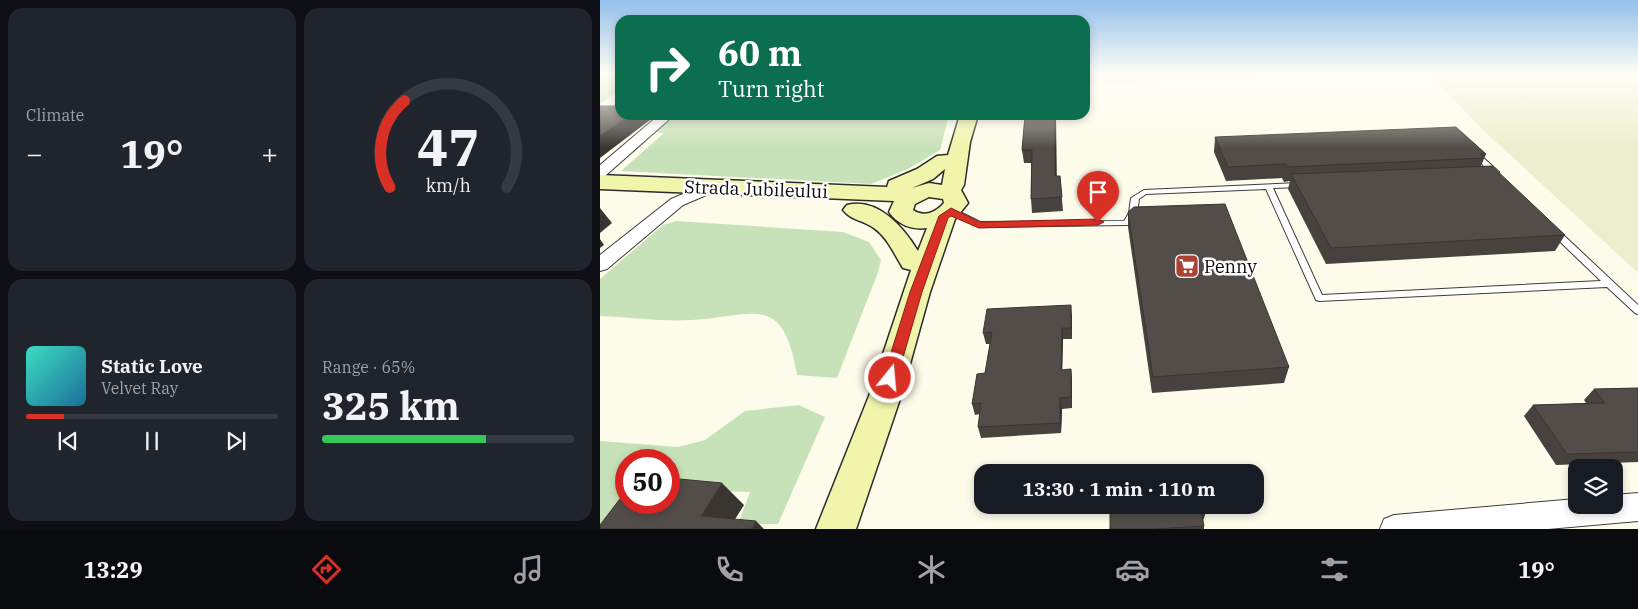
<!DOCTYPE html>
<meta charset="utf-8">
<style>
body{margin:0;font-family:"IBM Plex Serif",serif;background:#20242c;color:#f1f3f6;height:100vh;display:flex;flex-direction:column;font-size:19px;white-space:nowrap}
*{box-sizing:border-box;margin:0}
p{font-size:16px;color:#9ea1a6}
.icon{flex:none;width:28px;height:28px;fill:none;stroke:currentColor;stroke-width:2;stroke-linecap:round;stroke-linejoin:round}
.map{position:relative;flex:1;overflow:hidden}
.drawer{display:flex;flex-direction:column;gap:8px;padding:8px;background:#0d0f14;width:600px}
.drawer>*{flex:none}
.banner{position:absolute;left:15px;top:15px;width:475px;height:105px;border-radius:15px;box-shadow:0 2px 8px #0003;background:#0b6e4f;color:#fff;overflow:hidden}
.buttons{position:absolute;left:968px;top:459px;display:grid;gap:10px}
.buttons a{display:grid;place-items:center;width:55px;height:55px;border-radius:10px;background:#171b24;box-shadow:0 2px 8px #0003;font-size:25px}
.speed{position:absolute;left:15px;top:449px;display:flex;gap:10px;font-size:25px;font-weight:700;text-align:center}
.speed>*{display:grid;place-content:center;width:65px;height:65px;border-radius:50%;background:#171b24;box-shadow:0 2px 8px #0003;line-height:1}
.speed .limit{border:8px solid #d22;background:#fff;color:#111}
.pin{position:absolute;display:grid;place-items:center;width:42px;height:42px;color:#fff;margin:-51px -21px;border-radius:50% 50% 50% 0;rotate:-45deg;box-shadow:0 0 5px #0007}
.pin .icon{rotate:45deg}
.me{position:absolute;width:55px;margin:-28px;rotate:17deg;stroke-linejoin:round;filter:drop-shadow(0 0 4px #0008)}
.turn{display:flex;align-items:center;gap:18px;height:105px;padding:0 20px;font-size:22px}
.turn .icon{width:65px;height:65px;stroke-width:2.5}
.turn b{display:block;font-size:35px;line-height:42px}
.big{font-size:38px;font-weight:700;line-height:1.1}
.drawer .widget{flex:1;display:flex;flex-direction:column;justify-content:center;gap:8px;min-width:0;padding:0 18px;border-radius:15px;background:#20242c}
.drawer .dial{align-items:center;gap:0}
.dial svg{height:130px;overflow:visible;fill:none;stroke:#363941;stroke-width:7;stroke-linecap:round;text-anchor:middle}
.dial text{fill:#f1f3f6;stroke:none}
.song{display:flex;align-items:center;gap:15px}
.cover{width:60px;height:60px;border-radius:8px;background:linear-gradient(135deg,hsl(170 70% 55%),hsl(200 70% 35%))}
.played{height:5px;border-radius:2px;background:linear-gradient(90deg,#d93025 15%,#363941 15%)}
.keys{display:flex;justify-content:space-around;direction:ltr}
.heat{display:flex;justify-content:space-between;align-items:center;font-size:28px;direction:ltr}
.charge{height:8px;border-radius:4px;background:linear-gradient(90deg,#34c759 65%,#363941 0)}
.drawer .tiles{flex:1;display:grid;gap:8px;grid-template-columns:repeat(2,1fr)}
.trip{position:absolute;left:374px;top:464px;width:290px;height:50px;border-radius:15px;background:#171b24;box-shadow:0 2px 8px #0003;font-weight:700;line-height:50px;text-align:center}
.menu{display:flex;height:80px;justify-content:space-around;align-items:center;background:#090b0e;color:#9ea1a6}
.menu .icon{width:35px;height:35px}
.menu .selected{color:#d93025}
.menu b{font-size:22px;color:#f1f3f6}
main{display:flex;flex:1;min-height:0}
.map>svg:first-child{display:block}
.industrial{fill:#e9dfe8}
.farmland{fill:#ecefce}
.green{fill:#c7e2b8}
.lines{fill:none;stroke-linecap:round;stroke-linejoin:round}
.lane-casing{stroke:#3d3d3d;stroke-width:2}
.street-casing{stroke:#3d3d3d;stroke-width:2}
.secondary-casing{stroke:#2c2c2c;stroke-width:3}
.lane{fill:#fff;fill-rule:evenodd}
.street{fill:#fff;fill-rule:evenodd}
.secondary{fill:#f1f5ac;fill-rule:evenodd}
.wall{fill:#47423e}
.shaded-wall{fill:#393632}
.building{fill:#524d48;stroke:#393632}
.route{fill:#d93025;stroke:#8d1f18}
.labels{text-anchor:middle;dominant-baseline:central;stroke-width:5;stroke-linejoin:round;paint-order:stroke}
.street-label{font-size:18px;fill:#0a0a0a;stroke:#fff}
.poi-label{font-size:18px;fill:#0a0a0a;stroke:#fff;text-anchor:start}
</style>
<main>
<section class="drawer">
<div class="tiles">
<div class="widget"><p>Climate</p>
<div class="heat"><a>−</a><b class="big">19°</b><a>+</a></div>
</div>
<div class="widget dial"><svg viewBox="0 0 100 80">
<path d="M14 69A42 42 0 1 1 86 69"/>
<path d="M14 69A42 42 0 0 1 23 16" stroke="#d93025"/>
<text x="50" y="56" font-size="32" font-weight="700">47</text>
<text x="50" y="72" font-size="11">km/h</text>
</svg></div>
<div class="widget">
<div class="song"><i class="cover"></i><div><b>Static Love</b><p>Velvet Ray</p></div></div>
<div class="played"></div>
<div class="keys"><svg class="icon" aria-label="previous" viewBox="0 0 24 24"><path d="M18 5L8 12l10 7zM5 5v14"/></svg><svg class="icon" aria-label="pause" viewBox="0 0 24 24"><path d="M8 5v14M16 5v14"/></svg><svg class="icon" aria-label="next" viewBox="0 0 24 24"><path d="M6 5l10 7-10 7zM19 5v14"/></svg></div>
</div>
<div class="widget"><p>Range · 65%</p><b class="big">325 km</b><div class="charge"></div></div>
</div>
</section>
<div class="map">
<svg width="1038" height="529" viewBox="0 0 1038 529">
<rect width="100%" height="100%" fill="#fdfcea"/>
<polygon class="industrial" points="485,74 736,74 485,84"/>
<polygon class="farmland" points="830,74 1038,74 1038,273 882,129"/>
<g class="green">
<polygon points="0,75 20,75 20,89 0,104"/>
<polygon points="72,115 349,115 340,150 308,169 271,184 21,171 64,133 52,132"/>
<path d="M 76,221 L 243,232 L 269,242 L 281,260 L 277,275 L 237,378 L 197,375 C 183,292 155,316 92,320 C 61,322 30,317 0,316 L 0,279 L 63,225 Z"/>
<polygon points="199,405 225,417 178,524 138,524 150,492 69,490 69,460 26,460 26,502 0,529 0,441 78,447 105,440 145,411"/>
</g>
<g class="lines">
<g class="lane-casing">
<g id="lane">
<polygon points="875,151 877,152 899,172 899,176 893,176 873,154 872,153"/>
<polygon points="699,183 703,185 702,187 673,188 722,295 1001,281 952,234 951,232 955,229 958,230 1038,305 1038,314 1035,313 1007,287 719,301 716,300 666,189 546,194 539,199 537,213 530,225 527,225 379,227 347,211 351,209 354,209 380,222 524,221 529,213 531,198 544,190"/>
</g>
</g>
<g class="street-casing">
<g id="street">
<polygon points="59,115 74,115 5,176 0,178 0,165"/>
<polygon points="110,183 118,188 116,191 83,205 7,269 0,271 0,255 71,199"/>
<polygon points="1038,493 1038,521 948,529 780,529 784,519 794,515 976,499 976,505 1014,505 1014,495"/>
</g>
</g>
<g class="secondary-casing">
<path id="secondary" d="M 360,115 L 378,115 L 370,142 L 364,185 L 361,190 L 368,203 L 355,219 L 330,292 L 301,396 L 256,529 L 216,529 L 269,396 L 311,270 L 303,268 C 294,254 288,238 274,228 C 265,221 250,220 243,210 L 247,205 C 278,197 304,228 318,251 L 327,228 C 312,230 298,225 289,212 L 294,201 L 0,189 L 0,175 L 287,187 L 289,181 L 317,169 L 337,156 L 348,155 ZM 345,169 L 342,185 L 329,183 L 312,188 L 333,179 ZM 329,197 L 343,199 L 344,203 C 336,212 324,218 313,210 L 315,204 Z"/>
</g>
<use href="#lane" class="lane"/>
<use href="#street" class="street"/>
<use href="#secondary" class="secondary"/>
</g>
<g class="wall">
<polygon points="425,115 456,115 456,176 460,176 463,211 432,213 431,199 431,163 424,163 422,150"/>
<polygon points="615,137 886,154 881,166 965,235 955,251 726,264 688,189 690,181 684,182 682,178 626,181 614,152"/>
<polygon points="528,212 689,367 684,383 552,393 528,227"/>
<polygon points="472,316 472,339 463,339 462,370 471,369 472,380 472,408 462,409 461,433 381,438 378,427 380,414 375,415 372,404 385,373 390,344 386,344 383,333"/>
<polygon points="1038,388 1038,462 956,465 924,416 933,405 986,403 984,400 994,389"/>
<polygon points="510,505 606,512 603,521 604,526 604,529 510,529"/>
</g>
<g class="shaded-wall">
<polygon points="29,115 47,115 50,120 0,158 0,136"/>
<polygon points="455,115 456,115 457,190 455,176"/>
<polygon points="0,208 12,223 0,233"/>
<polygon points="0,239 4,245 0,248"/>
<polygon points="471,305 472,316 472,339 471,328"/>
<polygon points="462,328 463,339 462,381 461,370"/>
<polygon points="471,369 472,380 472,408 471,397"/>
<polygon points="460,398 462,409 461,433 460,423"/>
<polygon points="122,483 144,505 129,529 101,516"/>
<polygon points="156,521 164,529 152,529"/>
</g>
<g class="building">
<polygon points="0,106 20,106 20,115 29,115 0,136"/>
<polygon points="425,115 455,115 455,176 460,176 462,197 431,199 432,150 422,150"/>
<polygon points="856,127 886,154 880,154 884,158 687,167 686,164 628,167 615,137"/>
<polygon points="892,166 965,235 731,248 691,174"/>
<polygon points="625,204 689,367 553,377 528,212 534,207"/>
<polygon points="471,305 471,328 462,328 461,370 471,369 471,397 460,398 460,423 378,427 381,403 372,404 377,374 385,373 392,332 383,333 387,309"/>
<polygon points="1038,388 1038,452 967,454 933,405 1005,403 994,389"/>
<polygon points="575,465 575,472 542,472 542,466"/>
<polygon points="69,478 122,483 101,516 156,521 152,529 0,529 0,525 26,491 26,502 69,502"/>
<polygon points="510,505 604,505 606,512 601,511 604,526 555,529 510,529"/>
</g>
<linearGradient id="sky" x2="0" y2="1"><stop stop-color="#93bfea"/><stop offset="0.5" stop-color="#fefef6"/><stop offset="1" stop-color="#fefef6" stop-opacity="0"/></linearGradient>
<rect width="1038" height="148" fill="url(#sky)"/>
<polygon class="route" points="351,208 380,222 498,219 504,222 498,225 379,228 351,216 348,218 322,292 297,378 295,383 285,383 283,378 310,292 339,216"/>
<defs>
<g id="supermarket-square" transform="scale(1.25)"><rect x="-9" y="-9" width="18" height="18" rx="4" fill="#a94233" stroke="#fff"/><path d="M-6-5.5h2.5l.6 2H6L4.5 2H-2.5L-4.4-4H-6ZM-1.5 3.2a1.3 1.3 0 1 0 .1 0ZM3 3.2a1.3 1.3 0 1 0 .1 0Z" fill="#fff"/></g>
</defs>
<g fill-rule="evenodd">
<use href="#supermarket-square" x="587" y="266"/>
</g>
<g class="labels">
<g class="street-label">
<text transform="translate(156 189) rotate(2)">Strada Jubileului</text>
</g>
<g class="poi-label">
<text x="604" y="266">Penny</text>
</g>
</g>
</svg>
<div class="buttons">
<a><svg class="icon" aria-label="layers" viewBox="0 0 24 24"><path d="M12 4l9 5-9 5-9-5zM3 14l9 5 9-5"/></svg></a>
</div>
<div class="speed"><div class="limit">50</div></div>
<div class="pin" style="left:498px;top:222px;background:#d93025"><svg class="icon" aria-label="arrive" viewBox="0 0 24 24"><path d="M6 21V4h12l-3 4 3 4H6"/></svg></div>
<svg class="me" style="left:290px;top:378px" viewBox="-20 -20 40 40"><circle r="17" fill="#d93025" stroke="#fff" stroke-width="3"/><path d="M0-11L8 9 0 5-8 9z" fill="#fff"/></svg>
<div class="trip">13:30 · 1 min · 110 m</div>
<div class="banner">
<div class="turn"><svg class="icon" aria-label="right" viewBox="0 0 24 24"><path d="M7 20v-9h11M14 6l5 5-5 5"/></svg><div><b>60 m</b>Turn right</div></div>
</div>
</div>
</main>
<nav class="menu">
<b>13:29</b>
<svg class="icon selected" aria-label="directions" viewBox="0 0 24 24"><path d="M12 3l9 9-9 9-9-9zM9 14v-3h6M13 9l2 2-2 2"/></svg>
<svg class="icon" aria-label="music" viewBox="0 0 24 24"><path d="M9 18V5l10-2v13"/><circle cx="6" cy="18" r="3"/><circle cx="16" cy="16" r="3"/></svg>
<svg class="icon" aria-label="phone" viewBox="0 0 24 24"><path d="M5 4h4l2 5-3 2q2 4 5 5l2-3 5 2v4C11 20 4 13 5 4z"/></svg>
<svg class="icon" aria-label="climate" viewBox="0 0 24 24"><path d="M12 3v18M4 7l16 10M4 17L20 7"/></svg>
<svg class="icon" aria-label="car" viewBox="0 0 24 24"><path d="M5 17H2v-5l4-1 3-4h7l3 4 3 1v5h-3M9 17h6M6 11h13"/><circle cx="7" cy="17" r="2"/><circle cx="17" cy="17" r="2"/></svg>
<svg class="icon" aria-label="filters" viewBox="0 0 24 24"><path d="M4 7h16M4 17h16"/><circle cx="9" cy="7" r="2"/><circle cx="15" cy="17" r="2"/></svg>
<b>19°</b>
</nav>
